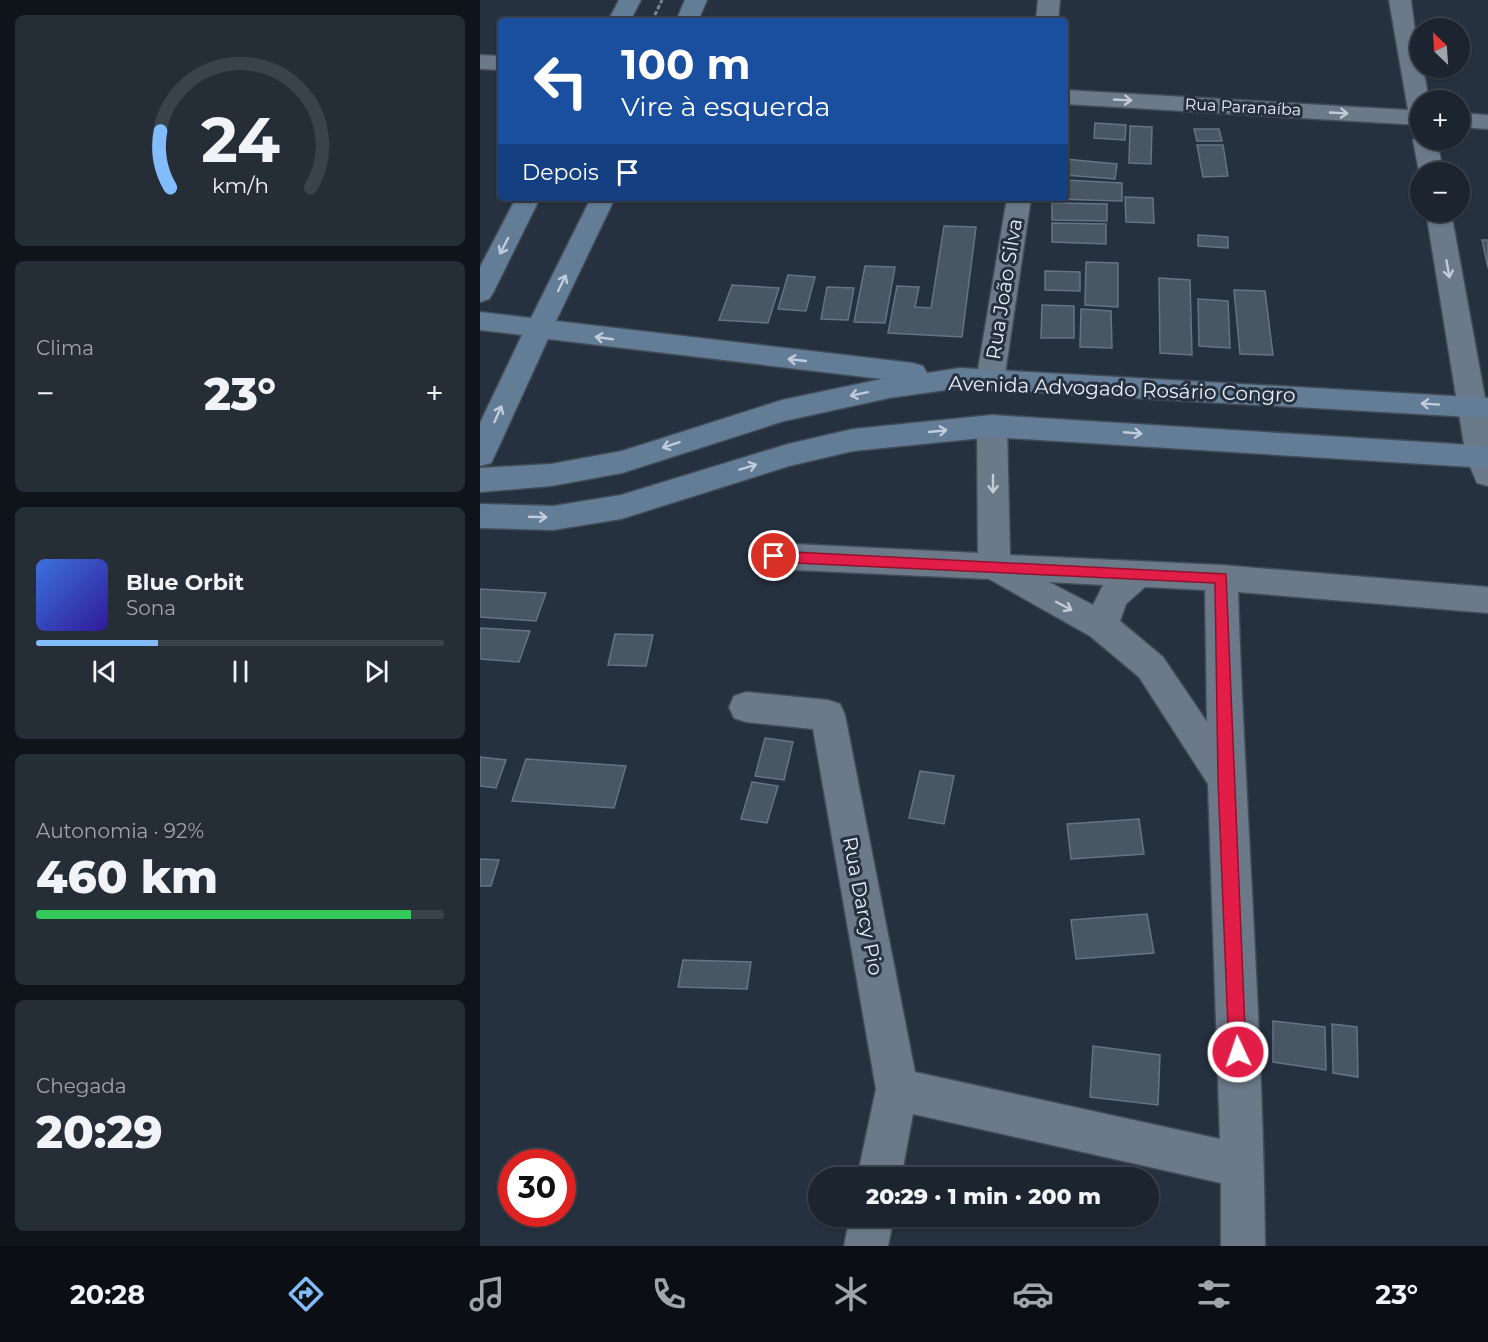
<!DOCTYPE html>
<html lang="pt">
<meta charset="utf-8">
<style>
body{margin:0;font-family:Montserrat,sans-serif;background:#252d37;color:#f1f3f6;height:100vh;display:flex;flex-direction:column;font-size:22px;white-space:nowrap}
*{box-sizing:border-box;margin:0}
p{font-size:20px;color:#a0a5aa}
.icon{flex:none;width:33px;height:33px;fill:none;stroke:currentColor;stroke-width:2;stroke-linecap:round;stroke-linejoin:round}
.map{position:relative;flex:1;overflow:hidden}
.side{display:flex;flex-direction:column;gap:15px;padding:15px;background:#0f141a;width:480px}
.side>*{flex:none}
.top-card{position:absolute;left:18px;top:18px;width:570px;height:183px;border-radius:6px;box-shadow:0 2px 4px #0004,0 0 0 2px #3a424b;background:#1a4fa0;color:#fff;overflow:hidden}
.needle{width:39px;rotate:335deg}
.tools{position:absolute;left:930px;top:18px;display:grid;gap:12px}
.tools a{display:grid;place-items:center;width:60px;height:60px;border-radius:50%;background:#1c252f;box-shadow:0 2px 4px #0004,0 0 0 2px #3a424b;font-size:30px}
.speed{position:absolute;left:18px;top:1149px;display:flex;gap:12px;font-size:30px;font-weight:700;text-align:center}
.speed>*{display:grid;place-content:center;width:78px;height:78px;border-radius:50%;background:#1c252f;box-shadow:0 2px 4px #0004,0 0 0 2px #3a424b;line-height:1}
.speed .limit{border:9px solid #d22;background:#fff;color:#111}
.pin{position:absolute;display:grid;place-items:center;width:51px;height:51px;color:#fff;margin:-26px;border:3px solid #fff;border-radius:50%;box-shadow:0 2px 6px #0007}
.me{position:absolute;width:66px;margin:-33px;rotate:357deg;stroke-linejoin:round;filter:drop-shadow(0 0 4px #0008)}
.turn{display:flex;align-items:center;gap:21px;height:126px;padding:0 24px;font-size:27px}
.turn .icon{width:78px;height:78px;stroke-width:2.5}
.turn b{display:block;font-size:42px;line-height:51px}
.then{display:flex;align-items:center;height:57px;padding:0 24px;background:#0003;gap:12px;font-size:22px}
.big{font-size:45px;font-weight:800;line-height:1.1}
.side .tile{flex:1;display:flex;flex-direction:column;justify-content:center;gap:9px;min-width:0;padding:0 21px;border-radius:9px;background:#252d37}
.side .dial{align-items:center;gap:0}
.dial svg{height:156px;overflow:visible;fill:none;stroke:#3a424b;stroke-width:7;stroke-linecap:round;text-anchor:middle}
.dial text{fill:#f1f3f6;stroke:none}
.song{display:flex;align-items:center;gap:18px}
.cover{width:72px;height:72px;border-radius:9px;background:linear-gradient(135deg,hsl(220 70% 55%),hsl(250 70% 35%))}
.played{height:6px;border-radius:3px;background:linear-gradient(90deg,#82bcfa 30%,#3a424b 30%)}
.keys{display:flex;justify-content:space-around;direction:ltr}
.heat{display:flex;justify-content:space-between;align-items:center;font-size:33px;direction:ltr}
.charge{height:9px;border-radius:4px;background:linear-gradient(90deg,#34c759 92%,#3a424b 0)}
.trip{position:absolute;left:328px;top:1167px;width:351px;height:60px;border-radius:30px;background:#1c252f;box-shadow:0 2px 4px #0004,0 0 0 2px #3a424b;font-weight:800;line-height:60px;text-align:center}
.tabs{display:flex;height:96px;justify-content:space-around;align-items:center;background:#0b0f13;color:#a0a5aa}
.tabs .icon{width:42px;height:42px}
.tabs .selected{color:#82bcfa}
.tabs b{font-size:27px;color:#f1f3f6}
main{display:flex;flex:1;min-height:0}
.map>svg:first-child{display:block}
.building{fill:#495664;stroke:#657382;stroke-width:1.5}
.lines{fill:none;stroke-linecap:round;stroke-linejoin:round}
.street-casing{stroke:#424c57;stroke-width:3}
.secondary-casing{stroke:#424c57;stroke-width:3}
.path{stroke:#79828e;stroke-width:3;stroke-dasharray:4.5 2;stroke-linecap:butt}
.street{fill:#6b7988;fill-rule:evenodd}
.secondary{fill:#647d97;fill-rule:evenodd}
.oneway{stroke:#c2cbd6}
.oneway2{stroke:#c0ccda}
.route{fill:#e11d48;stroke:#92132f;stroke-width:1.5}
.labels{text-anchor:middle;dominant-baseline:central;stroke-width:6;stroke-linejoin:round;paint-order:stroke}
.far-street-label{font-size:16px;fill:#e7eef7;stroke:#26313f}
.street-label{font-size:20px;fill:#e7eef7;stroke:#26313f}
</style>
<main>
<section class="side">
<div class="tile dial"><svg viewBox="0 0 100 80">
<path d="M14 69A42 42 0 1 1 86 69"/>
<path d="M14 69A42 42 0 0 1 9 40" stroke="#82bcfa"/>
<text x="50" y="56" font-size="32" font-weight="700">24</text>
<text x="50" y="72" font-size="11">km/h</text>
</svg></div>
<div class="tile"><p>Clima</p>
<div class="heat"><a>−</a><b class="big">23°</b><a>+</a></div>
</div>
<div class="tile">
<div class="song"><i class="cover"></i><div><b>Blue Orbit</b><p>Sona</p></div></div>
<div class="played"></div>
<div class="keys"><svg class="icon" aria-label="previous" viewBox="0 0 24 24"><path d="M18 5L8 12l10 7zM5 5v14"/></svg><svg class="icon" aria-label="pause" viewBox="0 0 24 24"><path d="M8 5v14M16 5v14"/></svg><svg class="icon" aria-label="next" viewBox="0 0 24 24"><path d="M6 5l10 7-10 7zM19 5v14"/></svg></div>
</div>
<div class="tile"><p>Autonomia · 92%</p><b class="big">460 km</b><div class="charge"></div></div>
<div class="tile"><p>Chegada</p><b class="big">20:29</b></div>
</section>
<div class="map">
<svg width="1008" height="1246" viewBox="0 0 1008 1246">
<rect width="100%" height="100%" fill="#26313f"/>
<g class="building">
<polygon points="615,123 646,125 645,140 614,138"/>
<polygon points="650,126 672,127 671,164 649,163"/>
<polygon points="714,129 739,129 742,141 717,141"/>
<polygon points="717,145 743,145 748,176 723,177"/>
<polygon points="585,159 637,164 635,179 585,175"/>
<polygon points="585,180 642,183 642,201 575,199 585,198"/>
<polygon points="645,197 673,198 674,223 646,222"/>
<polygon points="572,203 627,204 627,221 572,220"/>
<polygon points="572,223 626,224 626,244 572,242"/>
<polygon points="464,226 496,227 482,337 408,333 417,286 439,287 435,307 451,308"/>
<polygon points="718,235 748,237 748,248 718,246"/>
<polygon points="1002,240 1008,240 1008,268"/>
<polygon points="606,262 638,263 638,307 605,305"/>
<polygon points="385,266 415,267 405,323 374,322"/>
<polygon points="565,271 600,272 600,291 565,290"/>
<polygon points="308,275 335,277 326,311 298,309"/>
<polygon points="679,278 710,280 712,355 680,353"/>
<polygon points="252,285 299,288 288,323 239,320"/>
<polygon points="347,287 374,288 368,320 341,319"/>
<polygon points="754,290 785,291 793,355 760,354"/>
<polygon points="718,299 748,301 750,348 719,346"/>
<polygon points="562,305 594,306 594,338 561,338"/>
<polygon points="601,309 631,311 632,348 600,347"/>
<polygon points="0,589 66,593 56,621 0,617"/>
<polygon points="0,628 50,631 39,662 0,659"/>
<polygon points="135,634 173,635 166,666 128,665"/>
<polygon points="285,738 313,742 304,780 275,776"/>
<polygon points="0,757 26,760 16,788 0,786"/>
<polygon points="46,759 146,766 134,808 32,801"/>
<polygon points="440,771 474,776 464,824 429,818"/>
<polygon points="272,782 298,786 287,823 261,819"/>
<polygon points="659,819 664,854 591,859 587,824"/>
<polygon points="0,859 19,860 11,886 0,886"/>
<polygon points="667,914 674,953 596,959 591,920"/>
<polygon points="203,960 271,962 267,989 198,987"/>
<polygon points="793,1021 845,1027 846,1070 793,1062"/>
<polygon points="852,1024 877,1027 878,1077 853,1073"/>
<polygon points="613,1046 680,1055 678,1105 610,1097"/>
</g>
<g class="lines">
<g class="street-casing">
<g id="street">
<polygon points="558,0 580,0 578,21 556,21"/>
<polygon points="909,0 931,0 940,68 943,68 949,100 940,100 940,125 585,104 585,90 928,110"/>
<polygon points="0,55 21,56 21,70 0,69"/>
<polygon points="980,113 1008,115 1008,129 980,127"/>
<polygon points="940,134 940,140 957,140 963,172 940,175 939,172 933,140"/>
<polygon points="527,198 551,198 524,381 520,388 510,391 500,388 496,381"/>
<polygon points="946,212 971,212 1008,414 1008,486 997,483 986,457"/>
<path d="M 512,415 L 522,418 L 527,426 L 530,555 L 741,565 L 1008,587 L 1008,613 L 758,592 C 765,810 783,1028 785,1246 L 741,1246 L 741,1183 L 433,1114 L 421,1178 L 377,1178 L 396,1089 L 333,729 L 266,722 L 254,718 L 249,707 L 254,696 L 266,692 L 348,700 L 360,704 L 365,715 L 435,1072 L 740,1139 L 728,784 L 659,677 L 610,636 L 509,579 L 294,569 L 283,565 L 278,556 L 283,547 L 294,543 L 498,553 L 497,426 L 502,418 ZM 569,582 L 623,585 L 613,605 ZM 665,587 L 725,590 L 727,722 L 683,657 L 640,621 L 646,604 Z"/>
<polygon points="370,1216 414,1216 408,1246 364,1246"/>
</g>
</g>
<g class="secondary-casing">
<g id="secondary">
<polygon points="139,0 161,0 150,21 128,21"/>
<polygon points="205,0 227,0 218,21 196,21"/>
<polygon points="36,198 60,198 13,293 9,299 0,302 0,267"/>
<polygon points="111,198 135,198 76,321 433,363 443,366 447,373 480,368 1008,398 1008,418 480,388 409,398 304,421 142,473 71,486 0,492 0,468 71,464 142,451 302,400 402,379 68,339 15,455 11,463 0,466 0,423 42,335 0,330 0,312 51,318"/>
<polygon points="512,415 1008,446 1008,468 512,437 373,451 309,466 141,519 73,530 0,528 0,504 73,506 141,495 308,444 373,429"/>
</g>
</g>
<polyline class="path" points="172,21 182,0"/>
<use href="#street" class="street"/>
<use href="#secondary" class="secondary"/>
</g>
<defs><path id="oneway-shaft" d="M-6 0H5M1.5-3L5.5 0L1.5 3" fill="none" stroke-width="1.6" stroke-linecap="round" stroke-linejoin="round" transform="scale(1.5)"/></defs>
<g class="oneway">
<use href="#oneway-shaft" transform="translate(643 100) rotate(3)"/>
<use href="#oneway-shaft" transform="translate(859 113) rotate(3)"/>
<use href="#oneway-shaft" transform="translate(968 269) rotate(80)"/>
<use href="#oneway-shaft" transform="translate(513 484) rotate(90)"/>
<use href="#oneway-shaft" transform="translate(584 606) rotate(28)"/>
</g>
<g class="oneway2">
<use href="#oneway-shaft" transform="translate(24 246) rotate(117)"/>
<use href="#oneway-shaft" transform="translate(82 283) rotate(-64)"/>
<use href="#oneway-shaft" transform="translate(124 338) rotate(-172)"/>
<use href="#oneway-shaft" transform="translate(317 360) rotate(-174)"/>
<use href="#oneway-shaft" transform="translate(379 394) rotate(168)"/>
<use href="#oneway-shaft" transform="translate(950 404) rotate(-176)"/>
<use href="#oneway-shaft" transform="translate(18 414) rotate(-66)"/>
<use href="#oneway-shaft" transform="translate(458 431) rotate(-6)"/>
<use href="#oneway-shaft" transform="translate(653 433) rotate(5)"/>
<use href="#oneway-shaft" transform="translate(191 445) rotate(162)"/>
<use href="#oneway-shaft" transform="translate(268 467) rotate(-17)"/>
<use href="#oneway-shaft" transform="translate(58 517) rotate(2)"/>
</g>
<polygon class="route" points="294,551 746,574 766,1052 764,1058 758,1061 752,1058 749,1052 738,780 735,583 294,562 287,556"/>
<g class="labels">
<g class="far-street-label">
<text transform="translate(763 107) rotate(3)">Rua Paranaíba</text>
</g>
<g class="street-label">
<text transform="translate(524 289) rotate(-81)">Rua João Silva</text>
<text transform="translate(642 389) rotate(2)">Avenida Advogado Rosário Congro</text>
<text transform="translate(383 906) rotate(79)">Rua Darcy Pio</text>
</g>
</g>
</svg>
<div class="tools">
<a><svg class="needle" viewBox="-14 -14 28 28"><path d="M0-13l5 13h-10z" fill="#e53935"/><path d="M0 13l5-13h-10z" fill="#a0a5aa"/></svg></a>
<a>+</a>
<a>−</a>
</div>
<div class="speed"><div class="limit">30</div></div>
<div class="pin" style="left:294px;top:556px;background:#d93025"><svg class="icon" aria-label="arrive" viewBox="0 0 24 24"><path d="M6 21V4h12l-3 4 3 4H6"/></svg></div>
<svg class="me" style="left:758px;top:1052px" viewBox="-20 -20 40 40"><circle r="17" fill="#e11d48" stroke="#fff" stroke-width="3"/><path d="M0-11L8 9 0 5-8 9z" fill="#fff"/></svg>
<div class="trip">20:29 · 1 min · 200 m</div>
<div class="top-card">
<div class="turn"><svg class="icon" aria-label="left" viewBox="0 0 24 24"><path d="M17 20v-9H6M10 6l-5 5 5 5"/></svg><div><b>100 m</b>Vire à esquerda</div></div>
<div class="then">Depois<svg class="icon" aria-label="arrive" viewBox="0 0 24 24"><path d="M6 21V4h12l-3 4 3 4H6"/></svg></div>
</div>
</div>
</main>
<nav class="tabs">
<b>20:28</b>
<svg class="icon selected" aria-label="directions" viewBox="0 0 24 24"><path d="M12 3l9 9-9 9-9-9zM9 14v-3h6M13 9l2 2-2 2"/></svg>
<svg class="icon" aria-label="music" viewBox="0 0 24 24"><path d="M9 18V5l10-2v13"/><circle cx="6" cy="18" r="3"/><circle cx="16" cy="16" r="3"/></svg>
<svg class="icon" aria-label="phone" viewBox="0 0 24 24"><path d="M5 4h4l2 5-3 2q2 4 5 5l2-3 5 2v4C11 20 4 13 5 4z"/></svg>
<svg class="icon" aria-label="climate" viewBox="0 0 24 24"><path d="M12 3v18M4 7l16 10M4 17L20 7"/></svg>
<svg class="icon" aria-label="car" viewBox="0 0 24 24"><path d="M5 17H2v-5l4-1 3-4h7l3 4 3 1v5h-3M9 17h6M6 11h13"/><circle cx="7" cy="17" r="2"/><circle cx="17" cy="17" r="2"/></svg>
<svg class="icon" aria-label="filters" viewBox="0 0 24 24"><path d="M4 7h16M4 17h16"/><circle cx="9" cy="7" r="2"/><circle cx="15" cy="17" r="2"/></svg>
<b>23°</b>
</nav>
